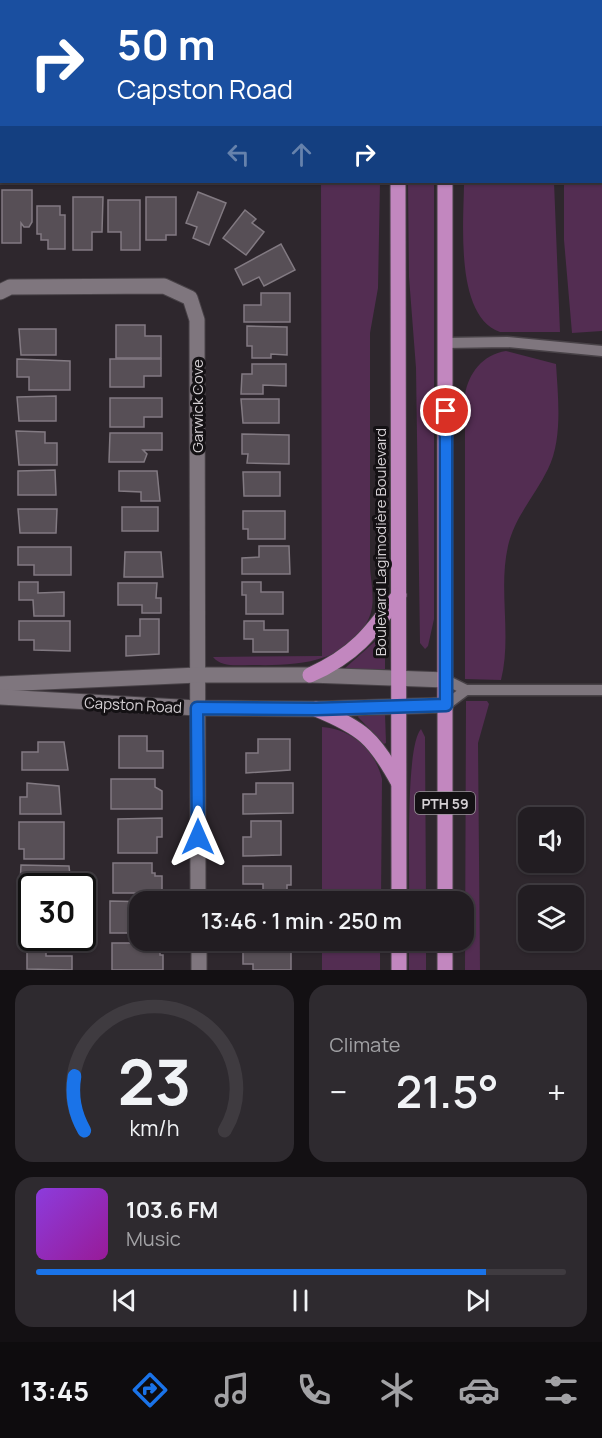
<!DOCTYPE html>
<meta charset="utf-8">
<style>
body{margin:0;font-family:Manrope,sans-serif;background:#2e2a2f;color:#f1f3f6;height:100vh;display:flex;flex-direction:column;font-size:22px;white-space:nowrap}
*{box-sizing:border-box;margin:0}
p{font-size:20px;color:#a2a2a5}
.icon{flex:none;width:33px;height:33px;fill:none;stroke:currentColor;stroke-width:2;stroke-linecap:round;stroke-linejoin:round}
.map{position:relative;height:970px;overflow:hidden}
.side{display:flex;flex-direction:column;gap:15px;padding:15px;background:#131013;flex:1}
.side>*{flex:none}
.hud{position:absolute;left:0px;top:0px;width:603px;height:183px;box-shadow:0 2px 4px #0004,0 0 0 2px #3f3b40;background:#1a4fa0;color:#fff;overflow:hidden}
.tools{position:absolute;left:518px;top:807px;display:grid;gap:12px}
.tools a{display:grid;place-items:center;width:66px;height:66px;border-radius:12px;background:#221d22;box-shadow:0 2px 4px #0004,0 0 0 2px #3f3b40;font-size:30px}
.speed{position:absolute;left:18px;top:873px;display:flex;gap:12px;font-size:30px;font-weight:700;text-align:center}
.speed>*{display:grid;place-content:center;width:78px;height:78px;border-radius:50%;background:#221d22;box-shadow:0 2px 4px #0004,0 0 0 2px #3f3b40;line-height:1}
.speed .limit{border:3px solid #111;border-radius:9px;background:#fff;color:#111}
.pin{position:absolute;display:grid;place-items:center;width:51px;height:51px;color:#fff;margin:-26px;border:3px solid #fff;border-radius:50%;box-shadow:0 2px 6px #0007}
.me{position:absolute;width:66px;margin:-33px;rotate:0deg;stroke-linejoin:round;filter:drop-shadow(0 0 4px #0008)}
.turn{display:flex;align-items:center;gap:21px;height:126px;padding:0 18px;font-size:27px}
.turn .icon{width:78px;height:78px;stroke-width:2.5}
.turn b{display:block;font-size:42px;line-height:51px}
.lanes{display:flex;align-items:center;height:57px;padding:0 18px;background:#0003;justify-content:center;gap:30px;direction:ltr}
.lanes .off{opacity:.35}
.big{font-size:45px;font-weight:600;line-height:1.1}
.side .widget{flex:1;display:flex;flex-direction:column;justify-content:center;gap:9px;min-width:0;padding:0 21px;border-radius:18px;background:#2e2a2f}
.side .dial{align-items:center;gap:0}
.dial svg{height:156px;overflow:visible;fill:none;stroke:#3f3b40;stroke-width:7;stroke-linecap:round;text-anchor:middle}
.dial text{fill:#f1f3f6;stroke:none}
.song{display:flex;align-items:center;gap:18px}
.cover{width:72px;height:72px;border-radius:9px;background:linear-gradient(135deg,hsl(270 70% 55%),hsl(300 70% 35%))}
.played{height:6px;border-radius:3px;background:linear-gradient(90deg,#1a73e8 85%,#3f3b40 85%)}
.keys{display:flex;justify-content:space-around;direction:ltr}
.heat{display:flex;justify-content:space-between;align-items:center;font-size:33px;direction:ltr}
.side .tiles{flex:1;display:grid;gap:15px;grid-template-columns:1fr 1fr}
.widget:last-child{grid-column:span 2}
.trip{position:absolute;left:129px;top:891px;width:345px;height:60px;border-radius:18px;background:#221d22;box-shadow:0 2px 4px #0004,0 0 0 2px #3f3b40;font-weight:600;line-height:60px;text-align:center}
.dock{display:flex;height:96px;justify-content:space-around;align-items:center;background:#0e0c0e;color:#a2a2a5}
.dock .icon{width:42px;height:42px}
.dock .on{color:#1a73e8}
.dock b{font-size:27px;color:#f1f3f6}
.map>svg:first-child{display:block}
.green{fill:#532d52}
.building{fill:#574f56;stroke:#827a82;stroke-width:1.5}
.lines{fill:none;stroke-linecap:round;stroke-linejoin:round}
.service-casing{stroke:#484247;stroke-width:13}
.minor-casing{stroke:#484247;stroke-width:17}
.primary-casing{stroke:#484247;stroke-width:17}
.service{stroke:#7f767e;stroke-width:10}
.minor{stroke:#7f767e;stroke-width:15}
.primary{stroke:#c287bf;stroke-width:15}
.route-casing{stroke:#114b97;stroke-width:15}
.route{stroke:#1a73e8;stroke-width:10}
.labels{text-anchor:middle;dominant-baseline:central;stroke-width:6;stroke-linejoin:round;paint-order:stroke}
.shield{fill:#141114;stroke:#9b979a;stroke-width:1.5}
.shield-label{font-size:14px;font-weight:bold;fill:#d5d0d4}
.street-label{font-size:15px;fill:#d5d0d4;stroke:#141114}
</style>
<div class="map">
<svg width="602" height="970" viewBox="0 0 602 970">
<rect width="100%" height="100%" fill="#2e272d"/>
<g class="green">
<polygon points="564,0 602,0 602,331 572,333 564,240 564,182 602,182 602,2"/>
<path d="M 321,182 L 380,182 L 378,288 L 370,333 L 370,567 C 371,584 376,602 369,618 C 349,664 294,666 252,665 C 238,665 222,668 213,657 L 322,656 Z"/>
<polygon points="408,182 434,182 434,619 428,646 425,649 420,643 416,368 409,277"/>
<path d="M 464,182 L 554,182 L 560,332 L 500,332 C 454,316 464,220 464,182 Z"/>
<path d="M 506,351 L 556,364 C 558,397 563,439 548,469 C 535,496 515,516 508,546 C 498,590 512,636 501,680 L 465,679 L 465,395 C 468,374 483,354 506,351 Z"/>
<polygon points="380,637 385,638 385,669 344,669"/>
<polygon points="466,701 487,701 489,704 478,743 480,970 465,970"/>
<polygon points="385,714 386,743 384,744 358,717 359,715"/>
<path d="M 322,727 C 352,729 375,750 382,779 L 381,901 L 322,901 Z"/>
<path d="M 421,729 L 425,737 L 426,901 L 409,901 C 410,871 405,747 421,729 Z"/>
<rect x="322" y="941" width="58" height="29"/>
<rect x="409" y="941" width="17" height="29"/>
</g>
<g class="building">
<polygon points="2,190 32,190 32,222 29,227 24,227 21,223 21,243 2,243"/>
<polygon points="198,192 226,203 209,245 193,238 197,227 186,223"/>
<polygon points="73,197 103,197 102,232 92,232 92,250 73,250"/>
<polygon points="146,197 176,197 176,235 166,235 166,240 146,240"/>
<polygon points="108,200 140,200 140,250 121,250 121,232 108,232"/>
<polygon points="37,206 60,206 60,215 65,215 65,249 48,249 48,240 41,240 41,234 37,234"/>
<polygon points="245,210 256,219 252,223 264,232 246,255 223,238"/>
<polygon points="281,244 295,270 264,286 259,277 243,285 235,269"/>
<polygon points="261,293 290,293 290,322 244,322 244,305 261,305"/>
<polygon points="116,325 145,325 145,336 161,336 161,358 116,358"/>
<polygon points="247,326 287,327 287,355 271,354 271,358 252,358 252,346 247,346"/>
<polygon points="19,329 56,329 56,355 21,355"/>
<polygon points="17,359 70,361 70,390 29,390 29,377 17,377"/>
<polygon points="110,359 161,359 161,376 144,376 144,387 110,387"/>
<polygon points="252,364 286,364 286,386 263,385 263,394 241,394 242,374 252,374"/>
<polygon points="56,396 56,421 19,421 17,397"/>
<polygon points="110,398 162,398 162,417 144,417 144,427 110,427"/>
<polygon points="241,399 279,399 279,423 243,423"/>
<polygon points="16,431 45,432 45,443 57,443 57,465 19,465"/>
<polygon points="110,433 162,433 162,450 143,450 147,454 144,462 109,462"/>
<polygon points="242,434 289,435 289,464 247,463 248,454 242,454"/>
<polygon points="55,470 56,495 18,495 18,471"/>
<polygon points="119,471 157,471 160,501 141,501 141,492 119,491"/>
<polygon points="243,472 280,472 280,496 244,496"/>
<rect x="122" y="507" width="36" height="24"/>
<polygon points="18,509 57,509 56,533 20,533"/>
<polygon points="243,511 285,511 285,539 248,539 248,529 243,529"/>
<polygon points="259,546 289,546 290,574 242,574 242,558 259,557"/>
<polygon points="18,547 71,547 71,575 34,575 34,565 18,565"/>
<polygon points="125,552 161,552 163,577 124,577"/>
<polygon points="19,582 38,582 38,593 64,592 64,616 34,616 33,600 19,600"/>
<polygon points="242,582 261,582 261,592 283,592 283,614 246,614 246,595 242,595"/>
<polygon points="118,583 157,583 156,598 161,598 161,613 142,613 142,605 118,605"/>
<polygon points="140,619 159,619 159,654 126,656 126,636 140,636"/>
<polygon points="19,621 70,621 70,651 34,650 34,640 19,640"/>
<polygon points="244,621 264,621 264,630 288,630 288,652 253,652 253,639 244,639"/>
<polygon points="119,736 147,736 147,751 163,751 163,768 119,768"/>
<polygon points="258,739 290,739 290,770 246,773 246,753 258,753"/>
<polygon points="38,742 64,742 68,770 22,770 22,752 38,752"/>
<polygon points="111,779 155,779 155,787 162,791 162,809 111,809"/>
<polygon points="27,783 59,786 61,814 20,814 20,797 27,797"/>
<polygon points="256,783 293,783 293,813 243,814 243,794 256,794"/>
<polygon points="162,818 162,837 157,837 157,853 118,853 118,819"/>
<polygon points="251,821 281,821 281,855 243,856 243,837 251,837"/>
<polygon points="19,822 64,822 64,859 24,859 24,849 19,849"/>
<polygon points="113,863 152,863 152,873 155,873 155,876 162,876 162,893 113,893"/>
<polygon points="21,865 69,866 71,886 20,885"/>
<polygon points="243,866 291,866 291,885 287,885 287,894 263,894 263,884 243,884"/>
<polygon points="110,901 155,902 140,902 140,933 110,933"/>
<rect x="24" y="907" width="8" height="22"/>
<polygon points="33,938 69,938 69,944 33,945"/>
<polygon points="112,943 155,943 155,951 160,951 160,955 163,955 163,970 112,970"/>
<polygon points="243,948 291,948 291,970 253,970 253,964 243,964"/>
<polygon points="27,951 46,951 46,956 72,956 72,970 27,969"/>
</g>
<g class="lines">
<g class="service-casing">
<g id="service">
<polyline points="445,343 507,342 602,351"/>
<polyline points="446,680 466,690 602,690"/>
<polyline points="446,705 466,690"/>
</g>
</g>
<g class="minor-casing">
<g id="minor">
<polyline points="0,292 10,287 164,286 190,298 197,320 198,902"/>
<polyline points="0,684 198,675 310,675 446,680"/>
<polyline points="0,697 197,708 316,709 446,705"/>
<polyline points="199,940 199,970"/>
</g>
</g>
<g class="primary-casing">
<g id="primary">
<polyline points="398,0 398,2"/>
<polyline points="445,0 445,2"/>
<polyline points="398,182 399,902"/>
<path d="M 310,675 C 355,655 371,633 399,595"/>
<path d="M 316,709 C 362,728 374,738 398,782"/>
<polyline points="445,902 445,182"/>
<polyline points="399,970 399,940"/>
<polyline points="445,970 445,940"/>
</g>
</g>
<use href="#service" class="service"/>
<use href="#minor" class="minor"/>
<use href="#primary" class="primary"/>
</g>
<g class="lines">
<g class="route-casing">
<polyline id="route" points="198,837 197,708 316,709 446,705 446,411"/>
</g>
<use href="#route" class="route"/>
</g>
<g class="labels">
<rect class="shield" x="415" y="792" width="60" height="22" rx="4.5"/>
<g class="shield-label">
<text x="445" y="803">PTH 59</text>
</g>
<g class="street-label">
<text transform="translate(197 406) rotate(-90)">Garwick Cove</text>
<text transform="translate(380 542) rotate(-90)">Boulevard Lagimodière Boulevard</text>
<text transform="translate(133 705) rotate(3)">Capston Road</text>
</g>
</g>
</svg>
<div class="tools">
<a><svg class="icon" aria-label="sound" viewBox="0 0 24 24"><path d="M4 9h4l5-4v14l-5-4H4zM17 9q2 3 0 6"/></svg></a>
<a><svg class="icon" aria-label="layers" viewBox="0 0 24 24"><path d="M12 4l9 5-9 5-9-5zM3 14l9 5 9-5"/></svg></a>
</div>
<div class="speed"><div class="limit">30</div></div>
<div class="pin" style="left:446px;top:411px;background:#d93025"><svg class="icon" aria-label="arrive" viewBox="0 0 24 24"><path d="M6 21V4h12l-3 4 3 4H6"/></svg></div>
<svg class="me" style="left:198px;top:837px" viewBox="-20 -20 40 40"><path d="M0-17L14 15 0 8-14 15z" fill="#1a73e8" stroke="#fff" stroke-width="4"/></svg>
<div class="trip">13:46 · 1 min · 250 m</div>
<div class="hud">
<div class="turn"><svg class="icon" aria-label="right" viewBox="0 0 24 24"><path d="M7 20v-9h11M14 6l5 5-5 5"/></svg><div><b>50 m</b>Capston Road</div></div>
<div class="lanes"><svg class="icon off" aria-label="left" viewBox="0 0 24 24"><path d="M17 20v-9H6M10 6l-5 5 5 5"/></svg><svg class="icon off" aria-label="ahead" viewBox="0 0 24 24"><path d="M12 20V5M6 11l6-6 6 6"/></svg><svg class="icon" aria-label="right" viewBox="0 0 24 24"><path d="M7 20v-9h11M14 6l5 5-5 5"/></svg></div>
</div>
</div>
<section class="side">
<div class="tiles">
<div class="widget dial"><svg viewBox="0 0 100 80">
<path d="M14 69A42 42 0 1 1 86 69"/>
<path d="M14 69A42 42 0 0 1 9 41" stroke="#1a73e8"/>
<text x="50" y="56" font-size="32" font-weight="700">23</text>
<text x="50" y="72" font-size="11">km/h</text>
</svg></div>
<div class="widget"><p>Climate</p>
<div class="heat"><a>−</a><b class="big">21.5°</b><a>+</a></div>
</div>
<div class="widget">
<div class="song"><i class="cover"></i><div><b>103.6 FM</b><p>Music</p></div></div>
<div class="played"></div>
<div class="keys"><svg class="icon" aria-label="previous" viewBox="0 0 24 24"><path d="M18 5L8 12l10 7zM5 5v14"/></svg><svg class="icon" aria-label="pause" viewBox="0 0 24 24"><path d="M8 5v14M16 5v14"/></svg><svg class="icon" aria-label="next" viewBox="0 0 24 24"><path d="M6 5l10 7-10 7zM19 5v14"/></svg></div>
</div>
</div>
</section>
<nav class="dock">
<b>13:45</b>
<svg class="icon on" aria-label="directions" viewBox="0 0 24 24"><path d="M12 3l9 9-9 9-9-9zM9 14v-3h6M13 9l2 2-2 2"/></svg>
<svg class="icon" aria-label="music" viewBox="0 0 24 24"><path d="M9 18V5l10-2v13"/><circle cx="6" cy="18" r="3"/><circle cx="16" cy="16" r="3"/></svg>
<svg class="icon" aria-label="phone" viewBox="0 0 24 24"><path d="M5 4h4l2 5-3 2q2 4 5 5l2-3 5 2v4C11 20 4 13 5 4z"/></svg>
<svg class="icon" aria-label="climate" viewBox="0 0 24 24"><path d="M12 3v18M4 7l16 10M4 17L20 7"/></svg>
<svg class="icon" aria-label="car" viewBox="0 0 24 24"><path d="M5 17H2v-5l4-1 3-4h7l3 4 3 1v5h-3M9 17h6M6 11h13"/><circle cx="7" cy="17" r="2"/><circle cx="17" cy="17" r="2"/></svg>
<svg class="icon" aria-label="filters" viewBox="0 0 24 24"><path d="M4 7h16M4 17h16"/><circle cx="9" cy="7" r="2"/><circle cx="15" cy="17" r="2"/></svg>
</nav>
